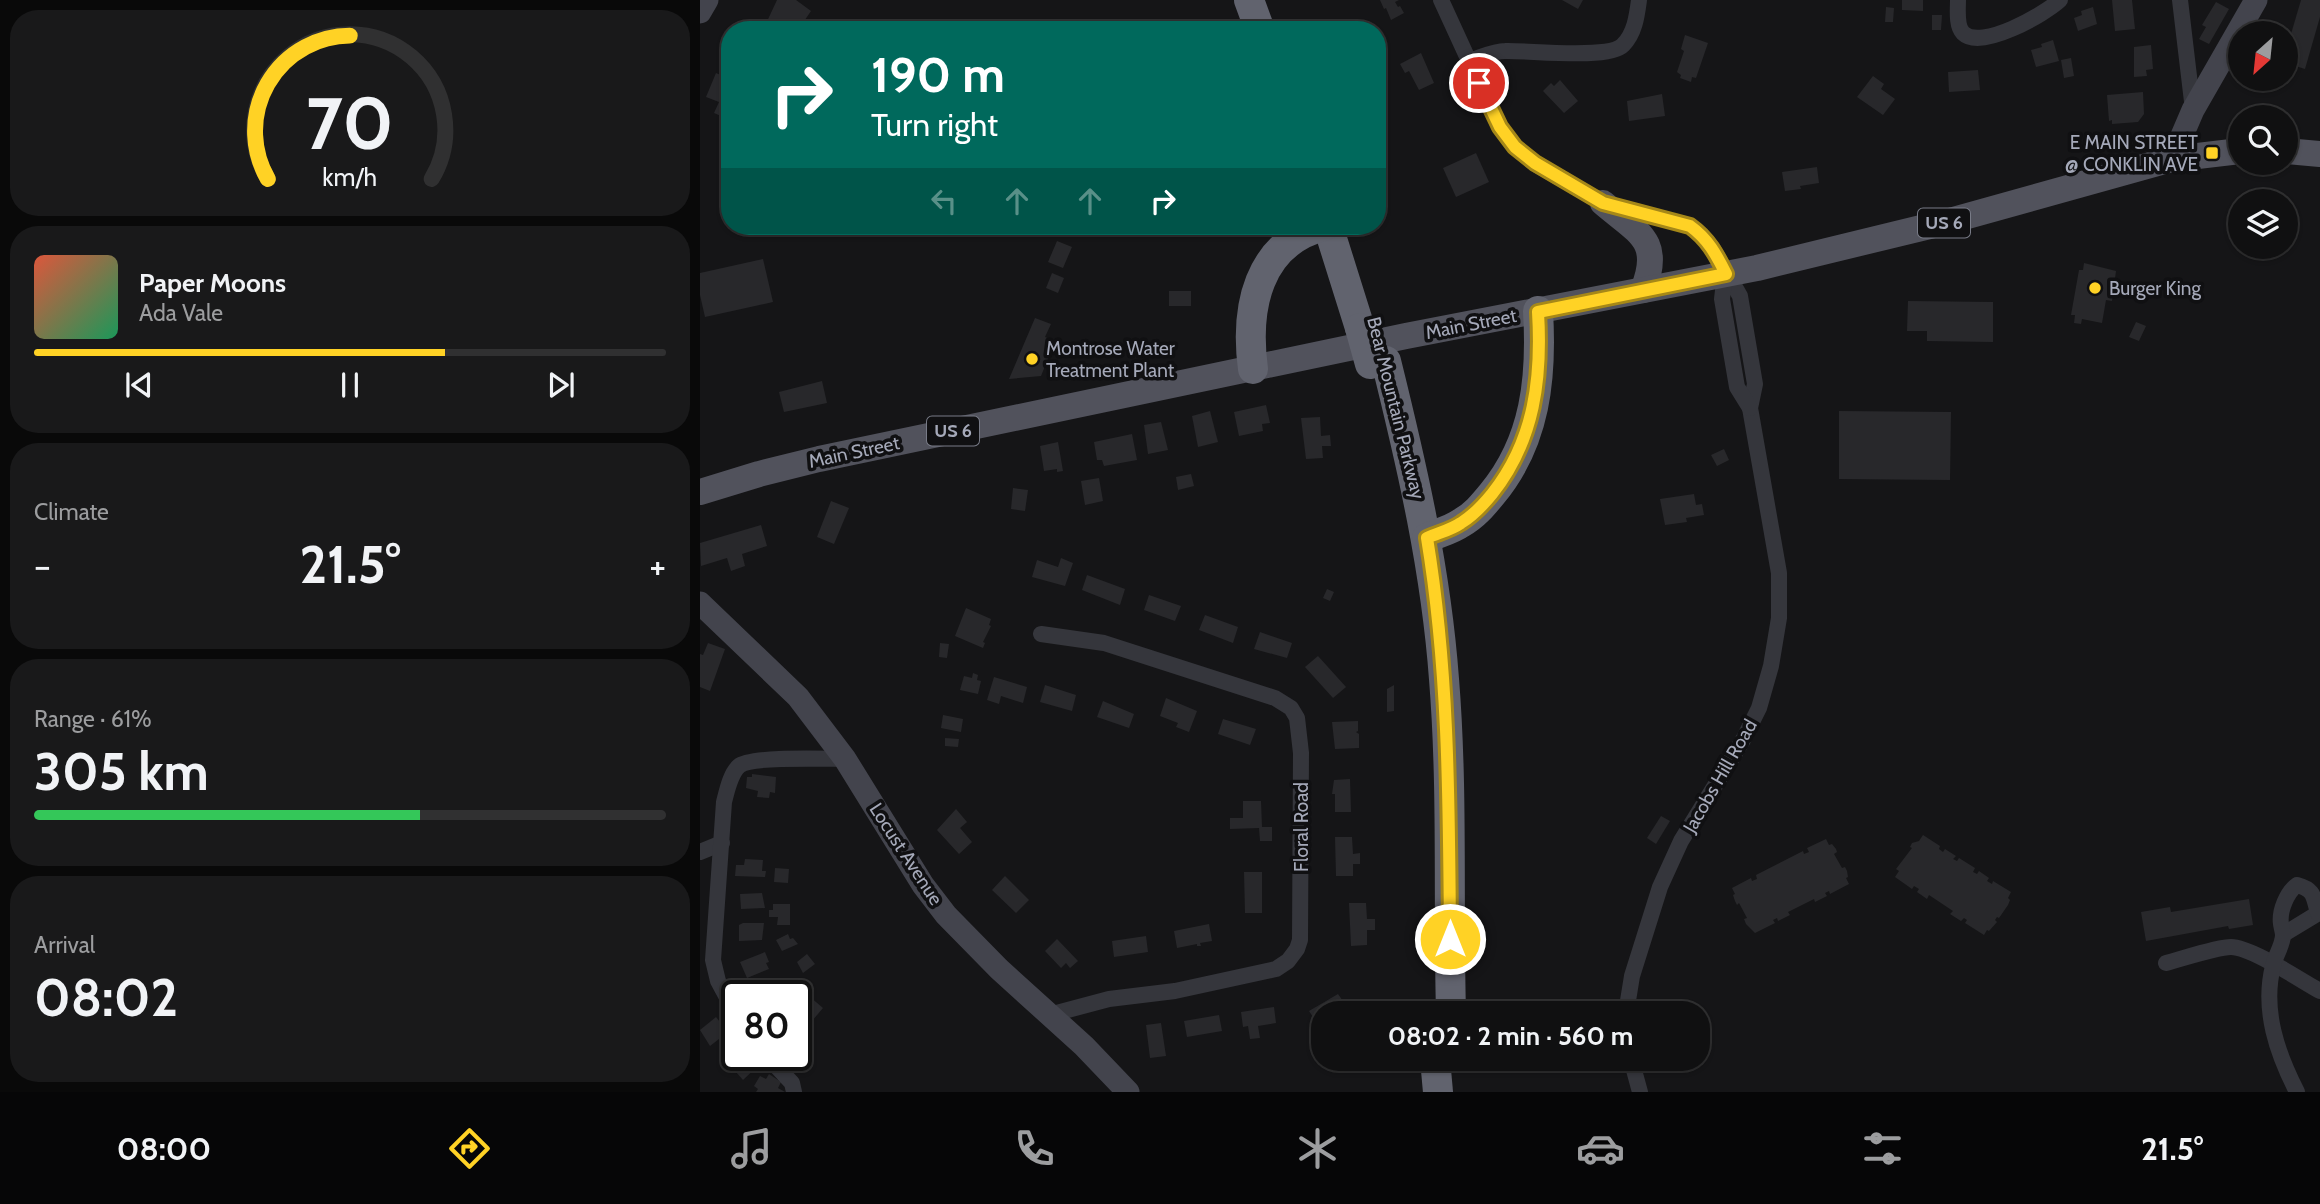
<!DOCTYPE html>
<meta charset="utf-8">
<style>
body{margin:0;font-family:Cabin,sans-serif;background:#19191a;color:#f1f3f6;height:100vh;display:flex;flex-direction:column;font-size:26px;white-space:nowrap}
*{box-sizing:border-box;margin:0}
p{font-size:23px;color:#9c9d9f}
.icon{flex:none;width:38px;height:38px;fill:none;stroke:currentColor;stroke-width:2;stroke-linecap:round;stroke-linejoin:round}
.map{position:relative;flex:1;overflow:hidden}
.details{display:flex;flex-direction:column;gap:10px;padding:10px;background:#090909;width:700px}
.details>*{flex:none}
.banner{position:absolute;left:21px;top:21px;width:665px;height:214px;border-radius:28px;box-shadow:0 2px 5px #0004,0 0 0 2px #303031;background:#00695c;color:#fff;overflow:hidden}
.needle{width:46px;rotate:207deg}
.fabs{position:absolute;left:1528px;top:21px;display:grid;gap:14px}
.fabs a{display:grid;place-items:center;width:70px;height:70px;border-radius:50%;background:#101011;box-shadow:0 2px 5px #0004,0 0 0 2px #303031;font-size:35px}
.speed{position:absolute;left:21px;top:980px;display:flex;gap:14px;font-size:35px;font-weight:700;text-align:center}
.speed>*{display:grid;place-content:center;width:91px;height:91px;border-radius:50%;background:#101011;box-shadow:0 2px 5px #0004,0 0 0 2px #303031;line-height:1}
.speed .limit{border:4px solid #111;border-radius:10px;background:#fff;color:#111}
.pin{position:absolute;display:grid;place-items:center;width:60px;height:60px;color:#fff;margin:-30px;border:4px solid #fff;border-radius:50%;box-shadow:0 2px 7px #0007}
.me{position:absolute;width:77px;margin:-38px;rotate:0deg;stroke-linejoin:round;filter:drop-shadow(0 0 5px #0008)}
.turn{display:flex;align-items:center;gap:24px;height:147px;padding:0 35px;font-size:32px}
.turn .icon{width:91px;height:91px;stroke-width:2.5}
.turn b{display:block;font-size:49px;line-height:60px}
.lanes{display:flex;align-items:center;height:66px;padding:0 35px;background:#0003;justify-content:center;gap:35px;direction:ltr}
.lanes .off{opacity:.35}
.big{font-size:52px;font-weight:700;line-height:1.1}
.details .tile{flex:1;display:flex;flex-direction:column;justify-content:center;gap:10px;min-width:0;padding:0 24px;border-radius:28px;background:#19191a}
.details .dial{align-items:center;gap:0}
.dial svg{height:182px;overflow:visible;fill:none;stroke:#303031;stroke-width:7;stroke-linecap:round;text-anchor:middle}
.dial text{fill:#f1f3f6;stroke:none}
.song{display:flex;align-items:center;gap:21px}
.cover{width:84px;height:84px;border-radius:10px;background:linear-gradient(135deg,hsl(10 70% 55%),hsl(150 70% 35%))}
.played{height:7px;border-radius:4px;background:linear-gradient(90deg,#ffd225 65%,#303031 65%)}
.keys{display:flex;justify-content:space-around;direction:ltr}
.heat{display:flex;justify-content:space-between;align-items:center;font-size:38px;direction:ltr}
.charge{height:10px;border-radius:5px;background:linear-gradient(90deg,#34c759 61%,#303031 0)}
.trip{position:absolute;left:611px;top:1001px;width:399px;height:70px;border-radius:28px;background:#101011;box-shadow:0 2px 5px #0004,0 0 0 2px #303031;font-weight:700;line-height:70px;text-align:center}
.tab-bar{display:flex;height:112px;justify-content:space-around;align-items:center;background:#060607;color:#9c9d9f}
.tab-bar .icon{width:49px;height:49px}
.tab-bar .current{color:#ffd225}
.tab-bar b{font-size:32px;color:#f1f3f6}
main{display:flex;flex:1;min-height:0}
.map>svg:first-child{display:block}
.building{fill:#28282b}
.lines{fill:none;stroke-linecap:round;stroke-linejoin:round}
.street{stroke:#35363c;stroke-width:16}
.secondary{stroke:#43444d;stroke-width:23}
.primary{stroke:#51525c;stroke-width:26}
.highway{stroke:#61636e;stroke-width:30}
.highway-bridge{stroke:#61636e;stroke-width:30}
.route-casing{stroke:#a68818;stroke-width:18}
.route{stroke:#ffd225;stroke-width:12}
.poi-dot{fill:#ffd225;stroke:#101012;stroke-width:2.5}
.labels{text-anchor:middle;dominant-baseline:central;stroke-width:7;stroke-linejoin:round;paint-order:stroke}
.shield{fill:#101012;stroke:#787b87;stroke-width:2}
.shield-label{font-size:18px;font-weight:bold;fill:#a5a9b9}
.poi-label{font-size:19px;fill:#a5a9b9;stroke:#101012;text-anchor:start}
.street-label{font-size:19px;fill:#a5a9b9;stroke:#101012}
</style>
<main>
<section class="details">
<div class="tile dial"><svg viewBox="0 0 100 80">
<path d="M14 69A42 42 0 1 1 86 69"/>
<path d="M14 69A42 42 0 0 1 50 6" stroke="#ffd225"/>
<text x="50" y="56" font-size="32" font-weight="700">70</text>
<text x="50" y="72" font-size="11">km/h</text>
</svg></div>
<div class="tile">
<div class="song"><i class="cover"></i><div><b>Paper Moons</b><p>Ada Vale</p></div></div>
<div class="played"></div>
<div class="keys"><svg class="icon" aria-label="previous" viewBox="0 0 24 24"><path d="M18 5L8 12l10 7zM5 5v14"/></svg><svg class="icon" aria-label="pause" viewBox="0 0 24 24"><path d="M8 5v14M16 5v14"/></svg><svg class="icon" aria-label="next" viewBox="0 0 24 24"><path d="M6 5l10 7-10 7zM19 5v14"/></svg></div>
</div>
<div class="tile"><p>Climate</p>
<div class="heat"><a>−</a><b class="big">21.5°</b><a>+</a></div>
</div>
<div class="tile"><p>Range · 61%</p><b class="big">305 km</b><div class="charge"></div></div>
<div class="tile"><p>Arrival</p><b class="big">08:02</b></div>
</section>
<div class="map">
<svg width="1620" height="1092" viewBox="0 0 1620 1092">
<rect width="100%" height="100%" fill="#151517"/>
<g class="building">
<polygon points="77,0 96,0 111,11 98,30 88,23 83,30 63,30"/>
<polygon points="680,0 699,0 695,2 698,7 700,6 704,13 691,20 686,8 684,9"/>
<polygon points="862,0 883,0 878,9"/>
<polygon points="1202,0 1223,0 1223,11 1202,10"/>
<polygon points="1412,0 1432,0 1435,29 1415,31"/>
<polygon points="1601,0 1620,0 1620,17 1605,69 1586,63 1586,51"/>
<polygon points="1516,2 1529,9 1509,44 1499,39 1506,27 1502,25"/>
<polygon points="1186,7 1194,8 1193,22 1185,22"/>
<polygon points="1393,7 1397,24 1378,31 1374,18 1382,15 1381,11"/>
<polygon points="1232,15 1242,15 1241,30 1232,30"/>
<polygon points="985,35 1008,43 996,78 992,77 991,82 980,78 981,75 977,72 984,51 981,49"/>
<polygon points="1353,40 1359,61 1336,67 1331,50 1342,47 1341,44"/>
<polygon points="1451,45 1453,69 1446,70 1447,76 1434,77 1434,47"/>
<polygon points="721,53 734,83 719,90 709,71 705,73 700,64"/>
<polygon points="1371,58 1374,76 1364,78 1361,60"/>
<polygon points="1278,70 1280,90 1249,92 1248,72"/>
<polygon points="16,73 30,79 30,114 28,119 14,113 19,102 6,97"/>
<polygon points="1173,76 1184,84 1181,89 1195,99 1183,115 1157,97"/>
<polygon points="860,80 878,101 864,113 843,91 851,83 854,86"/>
<polygon points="1443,92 1444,114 1438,122 1412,124 1412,120 1409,121 1407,95"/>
<polygon points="962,94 965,116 929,121 927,101"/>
<polygon points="776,153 789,182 756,197 743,168"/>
<polygon points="1117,167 1119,183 1100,186 1101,189 1085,191 1082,172"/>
<polygon points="174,226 247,226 247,230 174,228"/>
<polygon points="357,241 372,247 363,268 348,262"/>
<polygon points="63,259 73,302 5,317 0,295 0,273"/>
<polygon points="1384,263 1416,271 1412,301 1406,300 1402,323 1382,319 1381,324 1374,323 1375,315 1371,315 1379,270 1383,270"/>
<polygon points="352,273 364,278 358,293 346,288"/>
<rect x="469" y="291" width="22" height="15"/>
<polygon points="1208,301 1293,302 1293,342 1227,341 1227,331 1207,331"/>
<polygon points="335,318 351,324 345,337 355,341 341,376 309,379"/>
<polygon points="1436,322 1446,326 1439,341 1429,337"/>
<polygon points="122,381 127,403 84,412 79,392"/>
<polygon points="566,405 570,423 562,424 563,431 539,436 534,412"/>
<polygon points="510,411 518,442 498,447 492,416"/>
<polygon points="1139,411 1251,412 1250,480 1139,479"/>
<polygon points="620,417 621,436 630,435 631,446 622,446 623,458 606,459 601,418"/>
<polygon points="461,422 468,450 448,454 444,425"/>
<polygon points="432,434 437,460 404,466 402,460 397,460 394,442"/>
<polygon points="358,442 363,471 357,472 357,469 344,471 340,446"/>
<polygon points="1024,449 1029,460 1017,466 1011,455"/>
<polygon points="491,474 494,486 478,490 476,477"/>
<polygon points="399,478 403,501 385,505 381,481"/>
<polygon points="313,488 328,490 325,511 311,509"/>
<polygon points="994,494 996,505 1002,504 1004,515 986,518 987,522 965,525 960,499"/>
<polygon points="131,501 149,508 134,544 117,537"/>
<polygon points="61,525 67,546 42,554 45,566 31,571 27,558 1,566 0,543"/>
<polygon points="361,558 373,563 365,586 332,577 337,560 358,567"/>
<polygon points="387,575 425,589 420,605 382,590"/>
<polygon points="627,589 634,592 630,601 623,598"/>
<polygon points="449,595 481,606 475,621 444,610"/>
<polygon points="266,608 291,619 289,625 291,626 283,642 285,643 283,648 255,636"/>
<polygon points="505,615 538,627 533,643 499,630"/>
<polygon points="560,632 592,643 587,658 554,649"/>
<polygon points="8,643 25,649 10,691 0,687 0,654 3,655"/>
<polygon points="240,643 249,644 247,658 239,657"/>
<polygon points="618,656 646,687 633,698 605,667"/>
<polygon points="273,673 278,675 277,680 281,681 278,694 260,690 264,676 272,678"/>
<polygon points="294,677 327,687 323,703 301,696 299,704 287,700"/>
<polygon points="345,685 376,695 372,711 340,702"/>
<polygon points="694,685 694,711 687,712 687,689"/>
<polygon points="466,698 497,711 489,732 476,727 478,723 460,716"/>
<polygon points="403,701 434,714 429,728 397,717"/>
<polygon points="243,715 263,719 261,732 241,728"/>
<polygon points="523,719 556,729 550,745 518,734"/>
<polygon points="658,721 658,731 656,732 659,734 659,748 635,749 632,722"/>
<polygon points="245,738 259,739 258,747 245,746"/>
<polygon points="52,774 76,777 75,793 70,792 69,798 57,797 58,791 46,788 47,777 52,777"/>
<polygon points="650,779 651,812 635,812 635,794 632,794 634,780"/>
<polygon points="543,801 561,801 562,827 572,827 572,841 560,841 559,828 530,829 530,818 543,818"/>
<polygon points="256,809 267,822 260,828 272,842 259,854 237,830"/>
<polygon points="961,816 970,821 956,844 947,838"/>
<polygon points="1223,835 1240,846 1239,849 1243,852 1245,849 1256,856 1253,859 1257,861 1259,858 1275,868 1273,872 1277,874 1279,871 1289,878 1287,881 1292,884 1293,881 1311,892 1308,898 1310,900 1308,905 1299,918 1297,917 1295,920 1297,922 1289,931 1287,930 1284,935 1265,923 1267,920 1264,918 1261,921 1250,914 1253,911 1229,895 1227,899 1217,892 1219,889 1214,886 1212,889 1195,877 1199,871 1196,869 1212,848 1210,847 1212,843 1219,841"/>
<polygon points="635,837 652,837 653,854 660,853 660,864 653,864 653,876 636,876"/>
<polygon points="1126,839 1129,845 1132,844 1136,849 1137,852 1134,854 1142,868 1145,867 1147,871 1148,877 1146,878 1149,884 1130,894 1129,891 1125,893 1127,896 1115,902 1114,899 1088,912 1090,915 1078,921 1077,918 1073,920 1075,923 1055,933 1046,924 1044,919 1047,918 1039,903 1037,905 1035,901 1033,895 1035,894 1032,888 1051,878 1052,881 1057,879 1056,875 1103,851 1104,854 1109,852 1107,848"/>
<polygon points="45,859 63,860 62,871 66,871 65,877 35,876 36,865 44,865"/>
<polygon points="75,868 89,869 88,883 74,882"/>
<polygon points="544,872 562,872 562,913 545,913"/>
<polygon points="305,876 329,900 316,913 292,890"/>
<polygon points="62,893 65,908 41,909 40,894"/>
<polygon points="1549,899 1553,925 1529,929 1528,926 1446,941 1441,912 1470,907 1471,912"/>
<polygon points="649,903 666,903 667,919 675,919 675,930 667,930 667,945 651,946"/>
<polygon points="73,904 90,904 90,925 77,925 78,917 69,917 69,910 73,910"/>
<polygon points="43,923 64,923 62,940 39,941 39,925"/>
<polygon points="509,924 512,941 500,943 501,946 497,946 497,944 477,948 474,931"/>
<polygon points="88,934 90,939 93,938 98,944 82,951 76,940"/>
<polygon points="446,936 448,952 414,957 412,941"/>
<polygon points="357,939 378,961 370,968 366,963 361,968 345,951"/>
<polygon points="65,952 69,962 66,963 69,969 47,978 40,962"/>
<polygon points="107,954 115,964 103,973 97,962"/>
<polygon points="638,994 647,1007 637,1013 623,1013 623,1023 619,1026 609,1011"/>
<polygon points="96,995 105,1002 109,996 123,1008 106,1028 96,1020"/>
<polygon points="574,1007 576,1023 558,1026 560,1038 550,1039 548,1026 543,1027 541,1012"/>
<polygon points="519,1015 522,1031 487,1037 484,1021"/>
<polygon points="16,1017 28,1032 10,1046 0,1030"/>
<polygon points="461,1023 466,1056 450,1058 446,1025"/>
<polygon points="38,1055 42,1059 46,1055 51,1055 60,1064 43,1080 29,1064"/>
<polygon points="69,1074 81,1082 78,1088 85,1092 56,1092 58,1089 54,1086 60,1076 66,1079"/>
</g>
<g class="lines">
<g class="street">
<path d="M 741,0 L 769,61 C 780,58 793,51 805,51 C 828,50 909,60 923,45 C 935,33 937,15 939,0"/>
<path d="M 1258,0 C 1258,9 1256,26 1263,33 C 1281,51 1345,14 1360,0"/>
<polyline points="1480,0 1493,110"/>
<polyline points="769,61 800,127 815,147 835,164 903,203 990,226 1002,235 1012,247 1040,296 1055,384 1050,408 1079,573 1079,618 1071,666 1059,708 1043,740 981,841 960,887 932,976 926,1013"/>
<polyline points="1025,274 1022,299 1037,387 1050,408"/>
<polyline points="341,634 404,643 575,698 591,708 597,718 601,753 600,940 597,949 588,961 576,969 475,991 409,999 349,1015"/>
<polyline points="0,852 22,843"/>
<polyline points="1584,934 1620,912"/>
<path d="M 1466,963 C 1482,959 1516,947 1531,947 C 1551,947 1600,980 1620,991"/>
<path d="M 37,1016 L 18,981 L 13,960 L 24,802 C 27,791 30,774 39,766 C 50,756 126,759 145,759"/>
<polyline points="66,1055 92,1083 94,1092"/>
<polyline points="931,1059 940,1092"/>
<path d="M 1597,1092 C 1577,1053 1562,1010 1573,966 C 1575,956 1583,945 1583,935 C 1583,932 1581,926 1581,924 C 1579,911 1587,892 1597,885 C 1615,890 1613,896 1618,913"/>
</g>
<g class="secondary">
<polyline points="0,12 7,0"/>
<polyline points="1472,159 1493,110 1556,0"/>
<polyline points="0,603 98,697 145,759 223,885 246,915 299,969 384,1046 428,1092"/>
</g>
<g class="primary">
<polyline points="1586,151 1620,154"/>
<path d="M 903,203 C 938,233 963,240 943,290"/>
<polyline points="0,492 59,474 119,459 706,336 1057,268 1246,222 1472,159 1540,151"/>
</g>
<g class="highway">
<polyline points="549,0 560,30"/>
<polyline points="628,226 660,328"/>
<path d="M 686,361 C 712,466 736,570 744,679 C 753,790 748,902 751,1013"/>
<path d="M 553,369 C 545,309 557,243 624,226"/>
<path d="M 727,538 C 738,533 751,530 761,523 C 774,516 783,505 792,494 C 836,441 842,377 838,311"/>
<polyline points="735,1059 738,1092"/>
</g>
<polyline class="highway-bridge" points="660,328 670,364"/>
</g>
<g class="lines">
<g class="route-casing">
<path id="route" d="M 750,939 C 749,804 749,671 727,538 C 738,533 751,530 761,523 C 774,515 783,505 792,494 C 835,440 842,377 838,312 L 1026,274 C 1016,254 1008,239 990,226 L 903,203 L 835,163 L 815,147 L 800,127 L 779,83"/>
</g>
<use href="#route" class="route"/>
</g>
<g class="poi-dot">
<rect x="1505" y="146" width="14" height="14" rx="3.5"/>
<circle cx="1395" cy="288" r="7"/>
<circle cx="332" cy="359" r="7"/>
</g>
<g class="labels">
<g class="shield">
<rect x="1218" y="208.5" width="52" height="29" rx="5"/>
<rect x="227" y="416.5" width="52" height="29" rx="5"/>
</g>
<g class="shield-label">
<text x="1244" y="223">US 6</text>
<text x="253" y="431">US 6</text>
</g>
<g class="poi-label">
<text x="1498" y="142" text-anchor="end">E MAIN STREET<tspan x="1498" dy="22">@ CONKLIN AVE</tspan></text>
<text x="1409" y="288">Burger King</text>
<text x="346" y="348">Montrose Water<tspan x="346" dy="22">Treatment Plant</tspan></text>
</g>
<g class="street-label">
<text transform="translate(771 324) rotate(-11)">Main Street</text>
<text transform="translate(696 408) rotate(76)">Bear Mountain Parkway</text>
<text transform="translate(154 452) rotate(-12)">Main Street</text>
<text transform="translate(1020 776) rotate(-60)">Jacobs Hill Road</text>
<text transform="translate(601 827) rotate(-90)">Floral Road</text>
<text transform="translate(206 854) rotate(57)">Locust Avenue</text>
</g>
</g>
</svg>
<div class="fabs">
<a><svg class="needle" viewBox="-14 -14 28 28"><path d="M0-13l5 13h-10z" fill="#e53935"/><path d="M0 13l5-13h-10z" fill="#9c9d9f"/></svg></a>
<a><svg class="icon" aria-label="search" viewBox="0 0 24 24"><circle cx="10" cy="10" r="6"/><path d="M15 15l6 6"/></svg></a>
<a><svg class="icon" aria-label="layers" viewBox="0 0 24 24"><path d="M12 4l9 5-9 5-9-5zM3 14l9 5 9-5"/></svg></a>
</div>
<div class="speed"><div class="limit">80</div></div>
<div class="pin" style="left:779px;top:83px;background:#d93025"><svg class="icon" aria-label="arrive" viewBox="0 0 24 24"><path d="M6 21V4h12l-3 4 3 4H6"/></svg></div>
<svg class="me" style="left:750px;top:939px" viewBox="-20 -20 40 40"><circle r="17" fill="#ffd225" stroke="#fff" stroke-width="3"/><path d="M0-11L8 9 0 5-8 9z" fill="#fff"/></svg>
<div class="trip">08:02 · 2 min · 560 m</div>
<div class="banner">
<div class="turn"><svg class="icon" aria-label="right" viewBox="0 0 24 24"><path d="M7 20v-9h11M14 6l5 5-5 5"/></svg><div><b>190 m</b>Turn right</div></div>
<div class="lanes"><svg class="icon off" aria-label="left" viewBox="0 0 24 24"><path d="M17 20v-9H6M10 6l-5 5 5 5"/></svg><svg class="icon off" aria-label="ahead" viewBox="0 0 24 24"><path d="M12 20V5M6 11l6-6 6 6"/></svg><svg class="icon off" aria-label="ahead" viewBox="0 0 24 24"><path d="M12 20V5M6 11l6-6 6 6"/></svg><svg class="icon" aria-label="right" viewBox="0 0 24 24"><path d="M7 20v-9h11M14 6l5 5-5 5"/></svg></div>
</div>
</div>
</main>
<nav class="tab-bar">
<b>08:00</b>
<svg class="icon current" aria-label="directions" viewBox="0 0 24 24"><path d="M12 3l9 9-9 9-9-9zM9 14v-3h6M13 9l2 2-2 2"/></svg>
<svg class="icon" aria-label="music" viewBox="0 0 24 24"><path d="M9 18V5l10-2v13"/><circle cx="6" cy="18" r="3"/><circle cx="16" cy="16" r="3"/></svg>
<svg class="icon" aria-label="phone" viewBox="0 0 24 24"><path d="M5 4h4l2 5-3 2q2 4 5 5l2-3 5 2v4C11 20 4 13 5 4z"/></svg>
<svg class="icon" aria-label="climate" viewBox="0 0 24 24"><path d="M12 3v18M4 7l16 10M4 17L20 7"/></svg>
<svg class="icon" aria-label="car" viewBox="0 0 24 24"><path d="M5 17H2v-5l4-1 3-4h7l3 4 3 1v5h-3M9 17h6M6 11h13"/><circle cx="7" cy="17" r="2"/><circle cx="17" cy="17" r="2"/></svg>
<svg class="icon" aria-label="filters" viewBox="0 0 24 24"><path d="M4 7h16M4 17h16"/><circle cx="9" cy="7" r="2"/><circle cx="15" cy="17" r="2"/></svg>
<b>21.5°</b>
</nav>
